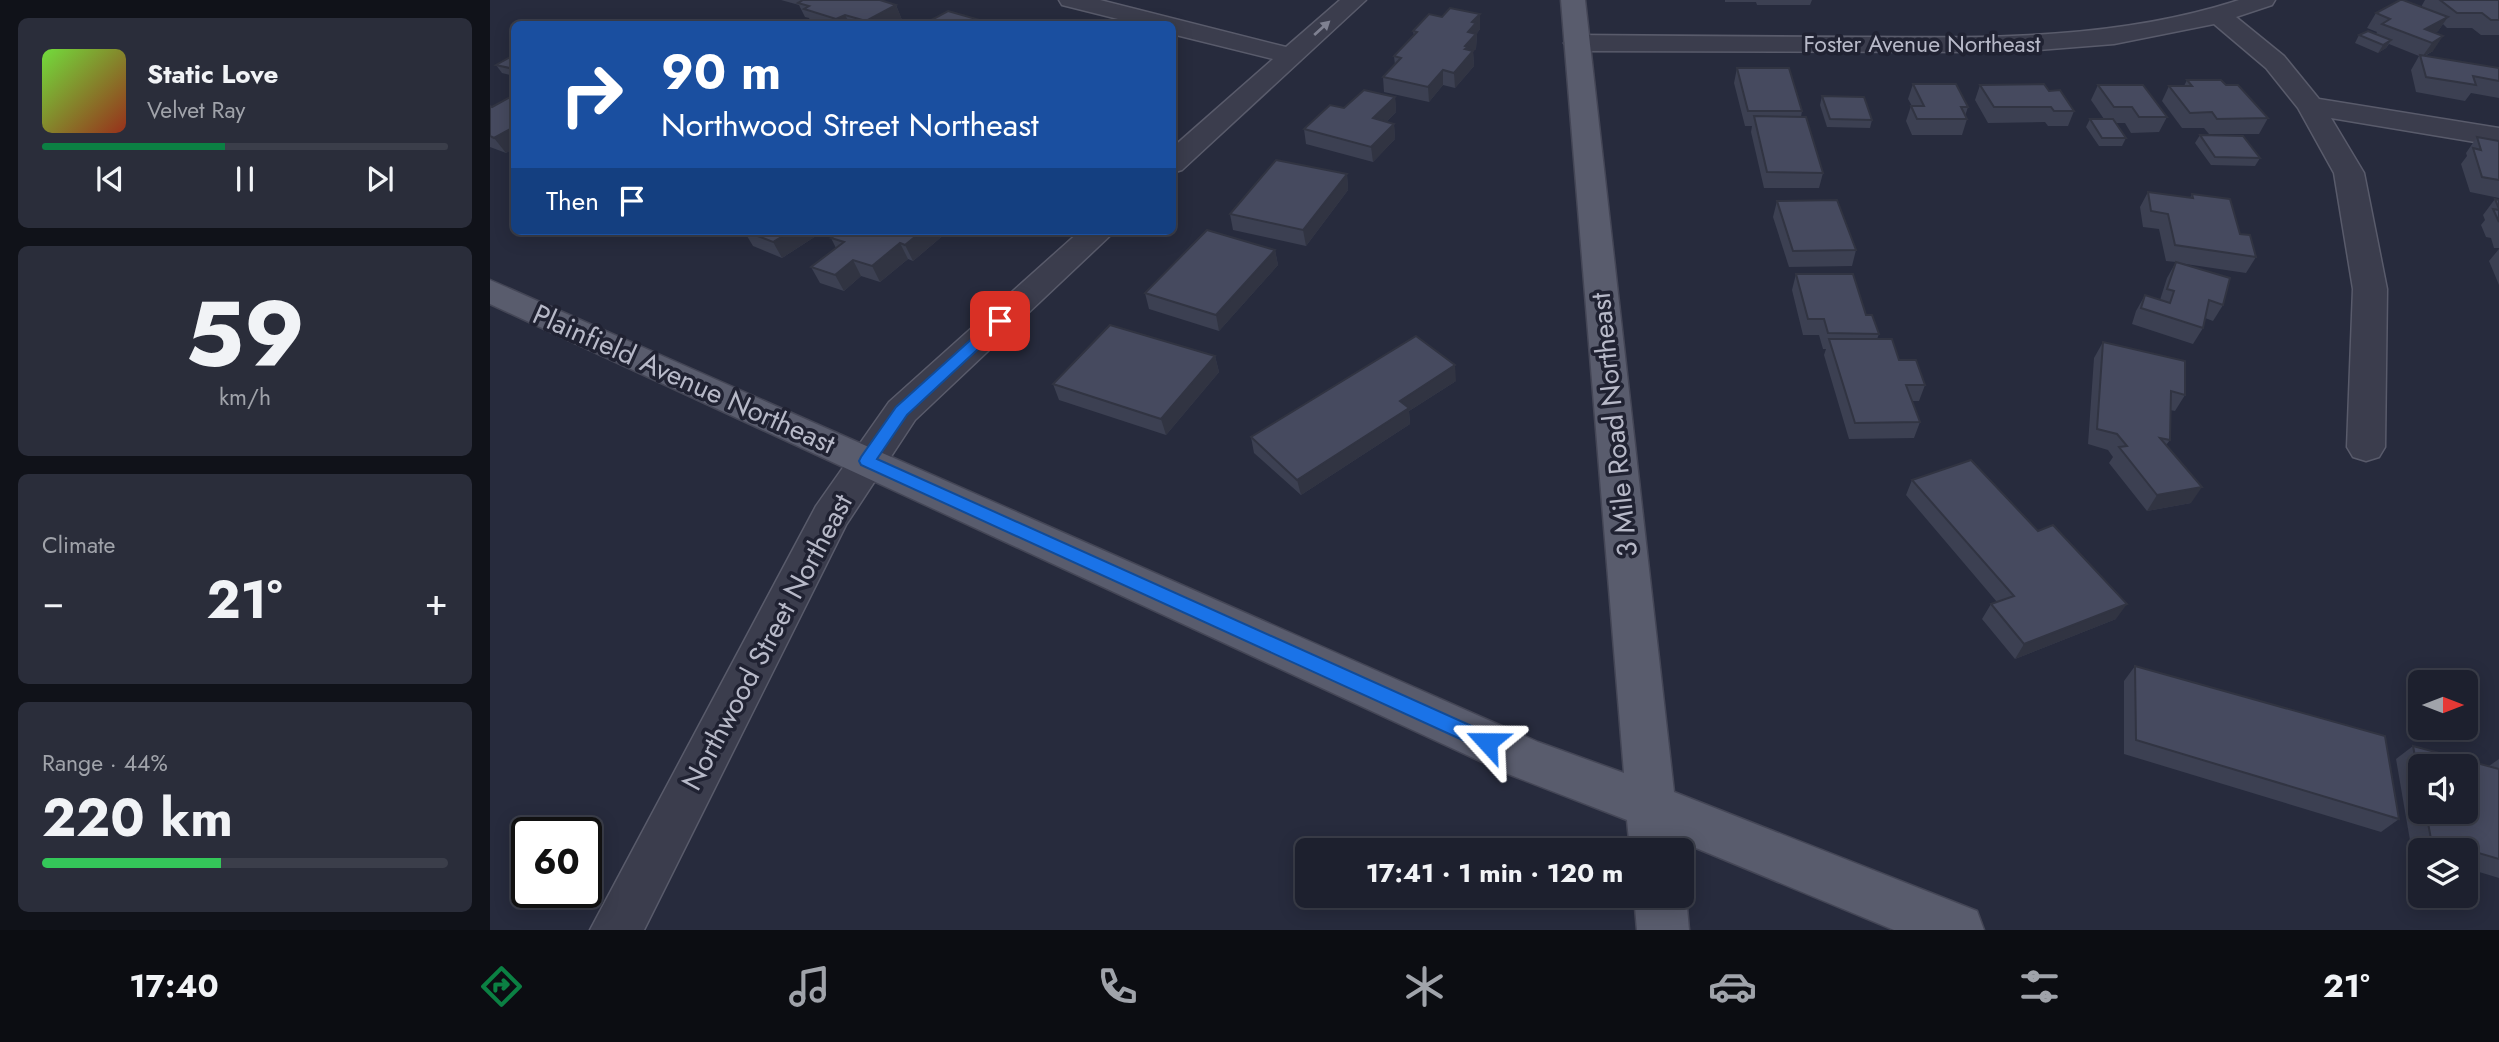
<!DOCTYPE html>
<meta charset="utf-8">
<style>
body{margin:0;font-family:Jost,sans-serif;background:#2a2d3a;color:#f1f3f6;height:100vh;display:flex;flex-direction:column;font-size:26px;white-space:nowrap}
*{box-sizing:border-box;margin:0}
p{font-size:23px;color:#a0a3aa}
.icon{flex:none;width:38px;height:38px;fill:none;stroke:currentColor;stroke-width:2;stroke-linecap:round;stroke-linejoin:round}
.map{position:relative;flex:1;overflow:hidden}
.details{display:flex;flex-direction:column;gap:18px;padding:18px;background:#101219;width:490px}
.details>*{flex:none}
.guide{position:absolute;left:21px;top:21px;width:665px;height:214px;border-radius:10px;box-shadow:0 4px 18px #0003,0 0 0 2px #3b3e4a;background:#1a4fa0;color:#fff;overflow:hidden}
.needle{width:46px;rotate:90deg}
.fabs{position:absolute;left:1918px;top:670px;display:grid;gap:14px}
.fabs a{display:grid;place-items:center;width:70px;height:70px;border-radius:10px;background:#1d202e;box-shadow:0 4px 18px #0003,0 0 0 2px #3b3e4a;font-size:35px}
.speed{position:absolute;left:21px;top:817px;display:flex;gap:14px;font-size:35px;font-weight:700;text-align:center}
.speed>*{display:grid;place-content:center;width:91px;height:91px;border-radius:50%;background:#1d202e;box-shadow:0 4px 18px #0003,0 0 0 2px #3b3e4a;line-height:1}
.speed .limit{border:4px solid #111;border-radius:10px;background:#fff;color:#111}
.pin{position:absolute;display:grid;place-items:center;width:60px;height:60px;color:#fff;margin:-30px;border-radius:14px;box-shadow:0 4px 10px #0006}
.me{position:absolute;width:77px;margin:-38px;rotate:294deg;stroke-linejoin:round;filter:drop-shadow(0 0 5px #0008)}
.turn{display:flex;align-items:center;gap:24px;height:147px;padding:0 35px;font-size:32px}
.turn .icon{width:91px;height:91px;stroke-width:2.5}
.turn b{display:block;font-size:49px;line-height:60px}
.then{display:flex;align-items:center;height:66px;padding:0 35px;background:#0003;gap:14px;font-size:26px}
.big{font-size:52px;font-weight:700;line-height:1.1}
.details .card{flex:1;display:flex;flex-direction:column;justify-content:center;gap:10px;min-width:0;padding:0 24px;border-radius:10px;background:#2a2d3a}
.details .dial{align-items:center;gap:0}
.dial b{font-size:91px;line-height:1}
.song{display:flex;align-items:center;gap:21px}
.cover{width:84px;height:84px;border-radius:10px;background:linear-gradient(135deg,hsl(100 70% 55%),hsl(10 70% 35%))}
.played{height:7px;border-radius:4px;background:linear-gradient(90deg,#0b8043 45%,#3b3e4a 45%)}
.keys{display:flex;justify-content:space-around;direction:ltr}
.heat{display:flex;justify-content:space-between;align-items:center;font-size:38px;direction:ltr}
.charge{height:10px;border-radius:5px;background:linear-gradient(90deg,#34c759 44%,#3b3e4a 0)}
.trip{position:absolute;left:805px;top:838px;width:399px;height:70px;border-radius:10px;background:#1d202e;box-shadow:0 4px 18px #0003,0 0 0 2px #3b3e4a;font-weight:700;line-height:70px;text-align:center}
.tabs{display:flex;height:112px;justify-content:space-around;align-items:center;background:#0c0d12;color:#a0a3aa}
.tabs .icon{width:49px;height:49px}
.tabs .current{color:#0b8043}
.tabs b{font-size:32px;color:#f1f3f6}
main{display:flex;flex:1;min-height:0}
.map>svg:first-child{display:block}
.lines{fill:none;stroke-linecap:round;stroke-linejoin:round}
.minor-casing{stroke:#595b6b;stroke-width:3}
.major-casing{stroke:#444656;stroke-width:3}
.minor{fill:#3b3d4d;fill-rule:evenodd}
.major{fill:#595c6d;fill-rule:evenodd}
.wall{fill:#3c4052;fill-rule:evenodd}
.shaded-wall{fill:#313442}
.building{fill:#464a5f;stroke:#313442;stroke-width:2}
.oneway{fill:#7f8191}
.route{fill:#1a73e8;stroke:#114b97;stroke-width:2}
.labels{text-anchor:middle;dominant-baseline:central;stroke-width:7;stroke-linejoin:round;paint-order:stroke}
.far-street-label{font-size:23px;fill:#b7b9c8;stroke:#202232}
.street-label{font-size:28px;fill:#b7b9c8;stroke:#202232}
</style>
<main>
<section class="details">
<div class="card">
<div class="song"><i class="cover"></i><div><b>Static Love</b><p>Velvet Ray</p></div></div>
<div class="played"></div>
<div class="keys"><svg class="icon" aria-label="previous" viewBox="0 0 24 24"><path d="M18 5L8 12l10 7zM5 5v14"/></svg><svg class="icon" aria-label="pause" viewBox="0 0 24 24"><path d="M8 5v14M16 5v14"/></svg><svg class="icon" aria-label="next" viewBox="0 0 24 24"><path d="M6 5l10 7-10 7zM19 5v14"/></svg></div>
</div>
<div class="card dial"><b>59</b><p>km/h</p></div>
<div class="card"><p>Climate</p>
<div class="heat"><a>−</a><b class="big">21°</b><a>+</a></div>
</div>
<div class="card"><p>Range · 44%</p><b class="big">220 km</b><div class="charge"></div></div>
</section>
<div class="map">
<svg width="2009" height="930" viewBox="0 0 2009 930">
<rect width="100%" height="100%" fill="#272b3d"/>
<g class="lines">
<g class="minor-casing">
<g id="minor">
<polygon points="569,0 610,0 796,47 850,0 876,0 692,170 682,173 682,148 783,59 682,34 682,24 648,24 572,5"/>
<path d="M 1749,0 L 1785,0 L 1782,5 L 1746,17 L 1794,56 L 1829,99 L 2009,128 L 2009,146 L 1841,118 L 1874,173 L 1897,289 L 1895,447 L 1889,457 L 1876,461 L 1863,457 L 1857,447 L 1863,289 L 1844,173 L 1808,108 L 1776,68 L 1724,24 L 1624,44 L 1522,52 L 1087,51 L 1078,48 L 1074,43 L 1078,38 L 1087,35 C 1181,36 1275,37 1369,37 C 1497,38 1626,40 1749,0 Z"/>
<polygon points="590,231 625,231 425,420 356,525 154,930 100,930 326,506 399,402"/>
</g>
</g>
<g class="major-casing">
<g id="major">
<polygon points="1071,0 1095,0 1184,792 1487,911 1494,930 1404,930 1189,841 1190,850 1140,850 1137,820 1018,774 0,304 0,280 1048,742 1134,773"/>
<polygon points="1192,886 1196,896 1199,930 1147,930 1144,896 1192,896"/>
</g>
</g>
<use href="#minor" class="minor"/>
<use href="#major" class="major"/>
</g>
<g class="wall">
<polygon points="291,0 391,0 406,5 412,20 407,23 413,24 325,24 321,23 319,18 315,17 309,5"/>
<polygon points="1235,0 1322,0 1320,5 1267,5 1266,2 1235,2"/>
<polygon points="1935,0 2009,0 2009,35 1991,35 1982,28 1957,28 1953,24 1948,31 1945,33 1943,51 1935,56 2009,68 2009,98 1981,93 1975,101 1926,92 1921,70 1929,56 1899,44 1896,48 1888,53 1865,43 1869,35 1886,34 1887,32 1877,28 1886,13 1931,7"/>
<polygon points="990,14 990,29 987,33 986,49 983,51 984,66 965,88 953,85 939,102 894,92 893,77 905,65 904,56 924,36 923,31 952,17"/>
<polygon points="24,55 24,76 12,73 6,65"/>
<polygon points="1247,68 1312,111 1311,117 1333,173 1329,188 1274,188 1261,132 1262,126 1255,126 1244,83"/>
<polygon points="1697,80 1736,85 1778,118 1769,134 1719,134 1714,128 1692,128 1672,101 1679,86 1694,86"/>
<polygon points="1423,84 1478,107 1475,116 1477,119 1472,135 1422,135 1416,121 1421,106 1422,106 1418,99"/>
<polygon points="1490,85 1559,91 1584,111 1578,126 1558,126 1555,122 1498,123 1485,100"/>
<polygon points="1608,85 1677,117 1669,132 1641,133 1635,123 1625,123 1636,138 1632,146 1609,146 1596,127 1600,119 1614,119 1601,100"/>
<polygon points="24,95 24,148 16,153 0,147 0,106 2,107"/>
<polygon points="1332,96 1382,120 1380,128 1337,127 1330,105"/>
<polygon points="905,97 906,112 896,122 904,124 905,139 883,162 816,144 814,129 854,108"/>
<polygon points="1710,135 1770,158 1765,166 1721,165 1705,143"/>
<polygon points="1987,137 2009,141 2009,198 1980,192 1971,164 1977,156 1976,153"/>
<polygon points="857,174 858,190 816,246 743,230 740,214"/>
<polygon points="1658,192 1700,198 1702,194 1750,234 1766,257 1756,273 1689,263 1733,305 1723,321 1715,318 1713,328 1703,344 1642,324 1646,311 1655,295 1670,300 1677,278 1686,262 1676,261 1669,229 1653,227 1650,207"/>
<polygon points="2005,199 2009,200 2009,248 2004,248 2001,238 1996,237 1991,225 1995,220 1993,215"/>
<polygon points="1287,201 1366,250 1362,266 1299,267 1283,217"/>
<polygon points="254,231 327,231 329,234 292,258 263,246"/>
<polygon points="456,233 423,261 418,259 390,282 371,276 354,291 330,283 321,267 346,248 341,238"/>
<polygon points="2009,249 2009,285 1999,261"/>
<polygon points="785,250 788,265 729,331 659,309 655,293"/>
<polygon points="1306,274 1376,315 1389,334 1387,339 1435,385 1429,401 1422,401 1430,422 1424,438 1359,439 1334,355 1336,349 1333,349 1329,335 1313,335 1302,290"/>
<polygon points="1613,342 1695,395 1685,411 1680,410 1680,440 1676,445 1701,503 1657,511 1619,463 1623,457 1618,450 1598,444 1604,358"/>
<polygon points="725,356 729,372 676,435 569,400 563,384"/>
<polygon points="966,381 919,411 920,424 811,495 764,453 761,437"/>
<polygon points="1422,480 1626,619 1525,659 1492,619 1501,604 1507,602 1416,495"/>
<polygon points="1645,666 1909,819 1891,832 1634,754 1634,681"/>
<path d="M 1923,746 L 1999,766 L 2009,759 L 2009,878 L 1976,868 L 1976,850 L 1930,850 L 1930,854 L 1922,852 L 1906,759 ZM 1930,766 L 1976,812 L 1930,812 Z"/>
</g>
<g class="shaded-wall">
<polygon points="406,5 412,20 403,24 377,24 376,21"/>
<polygon points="990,14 990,29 987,33 986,49 983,51 984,66 965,88 964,73 975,46 978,32 982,22"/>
<polygon points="355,15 360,24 348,24 346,19"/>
<polygon points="1958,17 1948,31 1934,39 1935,29"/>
<polygon points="1953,36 1943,51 1932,57 1942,43"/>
<polygon points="1901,40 1896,48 1888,53 1893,45"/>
<polygon points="953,70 953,85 939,102 938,87"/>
<polygon points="905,97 906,112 884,134 883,118"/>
<polygon points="904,124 905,139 883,162 881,147"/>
<polygon points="24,127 24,148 16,153 4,138"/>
<polygon points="857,174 858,190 816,246 813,230"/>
<polygon points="301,231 327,231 329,234 292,258 283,242"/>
<polygon points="432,231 455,231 456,233 423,261 415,245"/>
<polygon points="410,243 418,259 390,282 382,266"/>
<polygon points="785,250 788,265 729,331 726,315"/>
<polygon points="363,260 371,276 354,291 345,275"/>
<polygon points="725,356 729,372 676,435 671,419"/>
<polygon points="965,365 966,381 919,411 920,424 811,495 807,480 910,401"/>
<polygon points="1712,487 1701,503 1657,511 1667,495"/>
<polygon points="1637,604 1626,619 1525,659 1534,644"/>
</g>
<g class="building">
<polygon points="313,0 390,0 406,5 376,21 355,15 346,19 314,9 319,6 308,3"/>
<polygon points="1910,0 1913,0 1958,17 1935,29 1953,36 1942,43 1892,24 1900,19 1886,13"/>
<polygon points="1950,0 2009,0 2009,20 2001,20 1992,13 1967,13"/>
<polygon points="960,8 990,14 982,22 986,23 978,32 986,34 975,46 978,47 975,49 983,51 964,73 953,70 938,87 893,77 911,58 904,56 927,32 923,31 939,14 952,17"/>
<polygon points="458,11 500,23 498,24 434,24"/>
<polygon points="401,21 413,24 395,24"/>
<polygon points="1878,31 1901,40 1893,45 1869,35"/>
<polygon points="24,55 24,69 6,65"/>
<polygon points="1930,55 2009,68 2009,81 1983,76 1986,85 1936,77"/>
<polygon points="1247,68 1299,68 1312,111 1258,111"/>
<polygon points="1697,80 1731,80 1736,85 1748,85 1778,118 1727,119 1722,112 1700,113 1679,86 1702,86"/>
<polygon points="1423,84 1466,84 1478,107 1471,107 1477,119 1427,119 1421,106 1434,106"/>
<polygon points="1554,84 1559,91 1570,90 1584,111 1564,111 1561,107 1504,107 1490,85"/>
<polygon points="1608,85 1653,85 1677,117 1649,117 1642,107 1624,107"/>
<polygon points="874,90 905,97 883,118 904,124 881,147 814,129 840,105 854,108"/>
<polygon points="24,95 24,127 4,138 0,136 0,106 2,107"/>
<polygon points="1332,96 1374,97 1382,120 1340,119"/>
<polygon points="1264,116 1316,117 1333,173 1277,172"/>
<polygon points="1600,119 1623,119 1636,138 1612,138"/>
<polygon points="1710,135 1753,136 1770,158 1725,157"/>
<polygon points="1987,137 2009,141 2009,180 1992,177 1983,148 1991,150"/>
<polygon points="786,160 857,174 813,230 740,214"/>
<polygon points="1658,192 1703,198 1702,194 1740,199 1750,234 1760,235 1766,257 1685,245 1678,214 1661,211"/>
<polygon points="2005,199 2009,200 2009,209"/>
<polygon points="1347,200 1366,250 1303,251 1287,201"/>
<polygon points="2003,209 2009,210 2009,222"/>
<polygon points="717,230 785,250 726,315 655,293"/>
<polygon points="255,231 301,231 283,242"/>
<polygon points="351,231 432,231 415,245 410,243 382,266 363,260 345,275 321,267 354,242 341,238"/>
<polygon points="1686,262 1740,278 1733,305 1719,300 1713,328 1651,308 1655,295 1680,303 1684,291 1677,289"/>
<polygon points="1306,274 1363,274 1376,315 1382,315 1389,334 1338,333 1334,319 1318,319"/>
<polygon points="620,325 725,356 671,419 563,384"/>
<polygon points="926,336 965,365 910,401 919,408 807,480 761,437"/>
<polygon points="1339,339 1402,339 1409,360 1426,360 1435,385 1416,385 1430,422 1365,423"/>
<polygon points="1613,342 1695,361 1695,395 1681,391 1680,440 1670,438 1712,487 1667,495 1629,447 1637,446 1627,434 1607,429"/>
<polygon points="1481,460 1548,531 1563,525 1637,604 1534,644 1501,604 1524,596 1422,480"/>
<polygon points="1645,666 1895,736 1909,819 1646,740"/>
<polygon points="1923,746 2009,769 2009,859 1941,839 1936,812 1976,812 1976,766 1930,766 1930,782"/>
</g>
<defs><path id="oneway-solid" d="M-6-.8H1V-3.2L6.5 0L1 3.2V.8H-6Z" transform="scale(1.75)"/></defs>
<use class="oneway" href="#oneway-solid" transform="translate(832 28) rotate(-42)"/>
<polygon class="route" points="510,316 517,321 515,324 417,415 387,459 1004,736 1007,742 1004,748 997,751 990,748 371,465 369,461 371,457 406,407 505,318"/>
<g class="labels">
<g class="far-street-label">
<text x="1432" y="44">Foster Avenue Northeast</text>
</g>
<g class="street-label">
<text transform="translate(194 379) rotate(24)">Plainfield Avenue Northeast</text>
<text transform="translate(1124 425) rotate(-96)">3 Mile Road Northeast</text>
<text transform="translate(277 642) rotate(-62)">Northwood Street Northeast</text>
</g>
</g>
</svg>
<div class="fabs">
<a><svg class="needle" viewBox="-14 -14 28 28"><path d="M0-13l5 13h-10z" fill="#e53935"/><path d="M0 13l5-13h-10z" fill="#a0a3aa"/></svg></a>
<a><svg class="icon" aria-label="sound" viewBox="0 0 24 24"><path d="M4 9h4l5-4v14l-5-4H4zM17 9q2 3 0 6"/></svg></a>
<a><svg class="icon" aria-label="layers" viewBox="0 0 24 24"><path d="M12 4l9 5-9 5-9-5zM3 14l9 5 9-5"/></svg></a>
</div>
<div class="speed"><div class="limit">60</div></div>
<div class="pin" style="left:510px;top:321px;background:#d93025"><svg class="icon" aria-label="arrive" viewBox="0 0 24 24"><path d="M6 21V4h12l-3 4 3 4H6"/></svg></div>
<svg class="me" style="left:997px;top:742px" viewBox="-20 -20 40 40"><path d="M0-17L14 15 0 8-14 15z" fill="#1a73e8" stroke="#fff" stroke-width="4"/></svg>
<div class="trip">17:41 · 1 min · 120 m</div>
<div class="guide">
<div class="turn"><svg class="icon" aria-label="right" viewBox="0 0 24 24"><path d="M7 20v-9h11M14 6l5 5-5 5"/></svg><div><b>90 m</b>Northwood Street Northeast</div></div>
<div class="then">Then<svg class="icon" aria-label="arrive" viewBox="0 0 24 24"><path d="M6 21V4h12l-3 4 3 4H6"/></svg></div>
</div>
</div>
</main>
<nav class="tabs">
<b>17:40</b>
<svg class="icon current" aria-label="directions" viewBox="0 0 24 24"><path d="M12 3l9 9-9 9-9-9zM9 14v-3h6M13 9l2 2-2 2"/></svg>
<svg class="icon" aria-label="music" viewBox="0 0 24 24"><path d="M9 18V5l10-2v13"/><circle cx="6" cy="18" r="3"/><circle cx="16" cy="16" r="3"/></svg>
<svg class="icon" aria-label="phone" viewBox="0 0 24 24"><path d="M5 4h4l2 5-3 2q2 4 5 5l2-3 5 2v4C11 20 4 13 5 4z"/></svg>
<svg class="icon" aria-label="climate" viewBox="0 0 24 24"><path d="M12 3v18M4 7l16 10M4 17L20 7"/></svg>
<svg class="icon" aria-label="car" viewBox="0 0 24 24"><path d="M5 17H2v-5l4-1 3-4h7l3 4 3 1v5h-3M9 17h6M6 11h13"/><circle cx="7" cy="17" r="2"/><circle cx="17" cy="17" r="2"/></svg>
<svg class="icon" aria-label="filters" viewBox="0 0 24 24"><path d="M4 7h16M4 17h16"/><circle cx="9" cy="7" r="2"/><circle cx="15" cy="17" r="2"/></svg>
<b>21°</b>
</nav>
